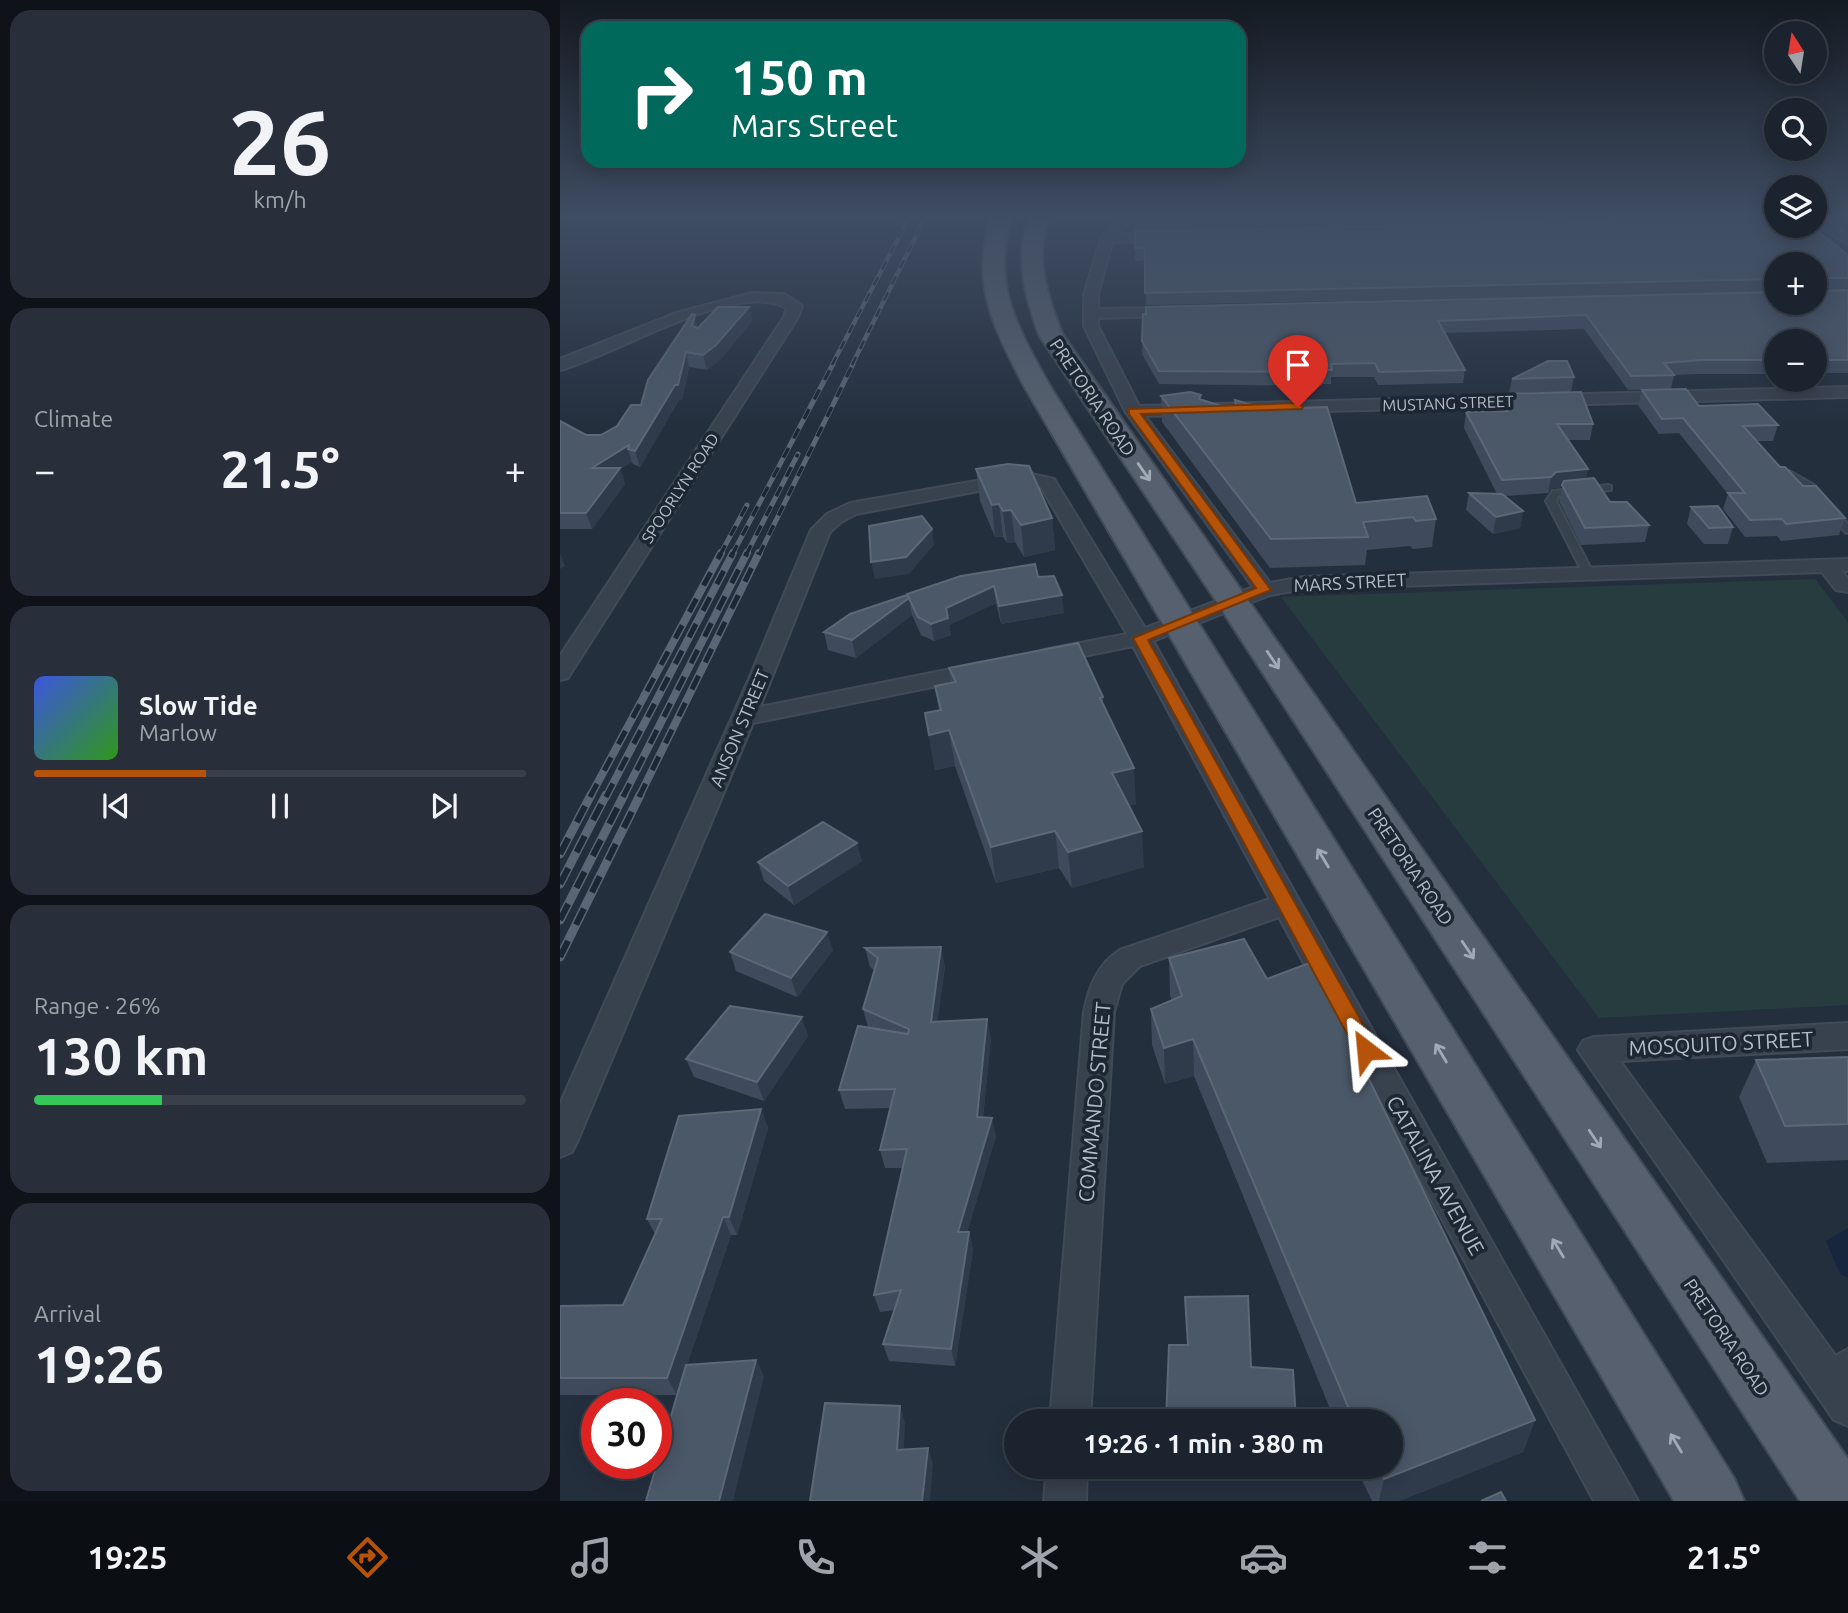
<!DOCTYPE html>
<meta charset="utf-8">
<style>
body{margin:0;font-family:Ubuntu,sans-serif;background:#282f3a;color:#f1f3f6;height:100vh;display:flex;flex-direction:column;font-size:26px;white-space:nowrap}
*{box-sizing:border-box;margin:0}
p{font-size:23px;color:#a0a4aa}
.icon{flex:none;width:38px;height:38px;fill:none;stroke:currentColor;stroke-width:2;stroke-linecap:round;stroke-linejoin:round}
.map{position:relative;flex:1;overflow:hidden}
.drawer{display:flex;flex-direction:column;gap:10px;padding:10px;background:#0f1319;width:560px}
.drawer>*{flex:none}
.guide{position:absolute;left:21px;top:21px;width:665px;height:147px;border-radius:21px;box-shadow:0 4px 18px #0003,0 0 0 2px #39404a;background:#00695c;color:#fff;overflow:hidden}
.needle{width:46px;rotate:348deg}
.controls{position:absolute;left:1204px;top:21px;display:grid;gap:14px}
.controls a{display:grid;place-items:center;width:63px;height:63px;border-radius:50%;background:#1b232e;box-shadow:0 4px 18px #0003,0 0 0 2px #39404a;font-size:35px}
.speed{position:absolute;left:21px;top:1388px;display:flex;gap:14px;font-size:35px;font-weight:700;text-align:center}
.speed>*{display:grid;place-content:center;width:91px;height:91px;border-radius:50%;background:#1b232e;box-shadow:0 4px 18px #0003,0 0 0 2px #39404a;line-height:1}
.speed .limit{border:10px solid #d22;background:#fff;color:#111}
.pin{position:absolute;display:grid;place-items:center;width:60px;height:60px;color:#fff;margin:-72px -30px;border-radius:50% 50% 50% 0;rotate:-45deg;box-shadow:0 0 7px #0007}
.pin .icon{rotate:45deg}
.me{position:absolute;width:77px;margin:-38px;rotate:331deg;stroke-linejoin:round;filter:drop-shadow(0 0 5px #0008)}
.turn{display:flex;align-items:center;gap:24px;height:147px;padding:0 35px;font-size:32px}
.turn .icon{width:91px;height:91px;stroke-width:2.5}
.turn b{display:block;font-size:49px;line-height:60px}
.big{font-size:52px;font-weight:700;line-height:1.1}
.drawer .card{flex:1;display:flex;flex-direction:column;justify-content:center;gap:10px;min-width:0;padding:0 24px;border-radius:21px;background:#282f3a}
.drawer .dial{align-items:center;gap:0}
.dial b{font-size:91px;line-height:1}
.song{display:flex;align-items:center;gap:21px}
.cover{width:84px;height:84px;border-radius:10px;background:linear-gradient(135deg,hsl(230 70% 55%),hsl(110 70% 35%))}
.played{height:7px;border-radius:4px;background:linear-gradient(90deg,#b45309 35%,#39404a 35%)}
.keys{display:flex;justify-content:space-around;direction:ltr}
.heat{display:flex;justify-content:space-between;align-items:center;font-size:38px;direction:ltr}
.charge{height:10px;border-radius:5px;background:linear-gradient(90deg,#34c759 26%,#39404a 0)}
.trip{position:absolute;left:444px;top:1409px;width:399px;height:70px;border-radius:35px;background:#1b232e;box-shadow:0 4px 18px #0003,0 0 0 2px #39404a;font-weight:700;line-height:70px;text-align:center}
.tabs{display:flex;height:112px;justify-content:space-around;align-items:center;background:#0b0e12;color:#a0a4aa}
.tabs .icon{width:49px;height:49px}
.tabs .selected{color:#b45309}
.tabs b{font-size:32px;color:#f1f3f6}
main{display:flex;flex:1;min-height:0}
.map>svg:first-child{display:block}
.green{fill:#263c3f}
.water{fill:#17263c}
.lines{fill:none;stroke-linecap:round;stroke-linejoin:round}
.lane-casing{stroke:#414a57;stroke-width:4}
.street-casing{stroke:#414a57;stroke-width:4}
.primary-casing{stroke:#414a57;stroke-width:4}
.lane{fill:#38414e;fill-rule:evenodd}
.street{fill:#38414e;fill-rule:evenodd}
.primary{fill:#56606e;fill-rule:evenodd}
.rail-far3-casing{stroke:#5a6575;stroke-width:4.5}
.rail-far2-casing{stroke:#5a6575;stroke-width:5}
.rail-far1-casing{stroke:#5a6575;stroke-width:8}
.rail-casing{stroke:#5a6575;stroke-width:9}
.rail-far3{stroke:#1d2633;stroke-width:2.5;stroke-dasharray:9;stroke-linecap:butt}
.rail-far2{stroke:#1d2633;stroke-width:3.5;stroke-dasharray:11;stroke-linecap:butt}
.rail-far1{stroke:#1d2633;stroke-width:5;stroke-dasharray:15;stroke-linecap:butt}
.rail{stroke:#1d2633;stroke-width:6;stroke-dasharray:18;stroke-linecap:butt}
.wall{fill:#3f4b5c}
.shaded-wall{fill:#2f3b4b}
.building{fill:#4b5868;stroke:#5c6777;stroke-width:2}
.oneway{stroke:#a1aab7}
.route{fill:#b45309;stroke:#753606;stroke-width:2}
.labels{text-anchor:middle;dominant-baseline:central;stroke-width:7;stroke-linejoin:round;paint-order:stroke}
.far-street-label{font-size:16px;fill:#b4bcc9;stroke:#1d2633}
.street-label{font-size:18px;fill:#b4bcc9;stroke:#1d2633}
.near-street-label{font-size:21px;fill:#b4bcc9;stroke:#1d2633}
</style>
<main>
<section class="drawer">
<div class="card dial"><b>26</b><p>km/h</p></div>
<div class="card"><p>Climate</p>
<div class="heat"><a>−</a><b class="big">21.5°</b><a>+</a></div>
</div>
<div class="card">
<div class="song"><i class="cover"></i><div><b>Slow Tide</b><p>Marlow</p></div></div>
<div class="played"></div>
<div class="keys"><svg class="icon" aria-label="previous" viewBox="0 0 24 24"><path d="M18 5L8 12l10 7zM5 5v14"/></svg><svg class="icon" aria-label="pause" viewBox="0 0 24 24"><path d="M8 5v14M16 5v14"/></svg><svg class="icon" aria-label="next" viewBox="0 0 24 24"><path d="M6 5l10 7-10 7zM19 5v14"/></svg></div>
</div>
<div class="card"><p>Range · 26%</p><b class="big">130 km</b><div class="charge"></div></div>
<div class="card"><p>Arrival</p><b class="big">19:26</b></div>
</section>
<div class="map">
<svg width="1288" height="1501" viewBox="0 0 1288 1501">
<rect width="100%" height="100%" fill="#242f3e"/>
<g class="green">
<polygon points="1127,216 1216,216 1216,223 1136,224"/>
<polygon points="1255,579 1288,622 1288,1005 1039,1018 721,597"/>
</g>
<polygon class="water" points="1288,1228 1288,1278 1280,1274 1266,1241"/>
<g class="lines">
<g class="lane-casing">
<g id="lane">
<polygon points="1229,471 1254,485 1265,498 1263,500 1257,500 1248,489 1226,476 1226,472"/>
<polygon points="1048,485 1051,486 1051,490 999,495 996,501 1033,573 1028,576 1023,573 986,501 993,491"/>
<polygon points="1272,509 1275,510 1288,524 1288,533 1285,532 1267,512"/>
<path d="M 1288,1349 L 1288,1372 L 1270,1384 L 1263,1381 L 1260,1374 C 1265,1363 1277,1354 1288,1349 Z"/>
</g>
</g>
<g class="street-casing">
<g id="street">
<path d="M 562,216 L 575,216 L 558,234 L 606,233 L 612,237 L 606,241 L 552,242 L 538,295 L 538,309 L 617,308 L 624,312 L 617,316 L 538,318 L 538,326 L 579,406 L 1288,387 L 1288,397 L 585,416 L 710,583 L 744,577 L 1288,559 L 1288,571 L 1282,571 L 1288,579 L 1288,592 L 1276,590 L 1262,572 L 744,589 L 710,595 L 593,641 L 1078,1501 L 1034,1501 L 719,917 L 580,966 L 562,984 L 554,1012 L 530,1421 L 490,1421 L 524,1012 C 529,987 537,965 560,950 L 710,899 L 573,646 L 489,663 L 481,661 L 478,656 L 481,651 L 489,649 L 567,634 L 481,487 L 471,484 L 445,486 L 296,514 L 281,522 L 270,532 L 200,707 L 422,663 L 430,665 L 433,670 L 430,675 L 422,677 L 193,723 L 17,1142 L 12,1152 L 0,1157 L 0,1104 L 189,679 L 251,530 L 267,514 L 290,503 L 445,476 L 471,474 L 494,479 L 585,628 L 693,587 L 565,411 L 524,326 L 524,295 L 541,238 Z"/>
<polygon points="1255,216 1263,216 1288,235 1288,245 1255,222"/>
<path d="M 192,293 L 224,294 L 242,306 L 238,317 L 11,673 L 8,678 L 0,680 L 0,656 L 224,317 L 227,308 C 175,279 55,356 0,370 L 0,359 L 116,313 Z"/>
<polygon points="1288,1023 1288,1049 1060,1061 1288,1373 1288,1426 1274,1420 1018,1050 1023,1041 1034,1037"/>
<polygon points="487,1466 527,1466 526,1501 484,1501"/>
</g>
</g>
<g class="primary-casing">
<g id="primary">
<path d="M 432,216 L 452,216 C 430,282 458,329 490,386 L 1174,1478 L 1184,1501 L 1114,1501 L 464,386 C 434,328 409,282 432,216 Z"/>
<path d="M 469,216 L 489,216 C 474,257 487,296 503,335 L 1288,1459 L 1288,1501 L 1240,1501 L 656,601 L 479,335 C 465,296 454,257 469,216 Z"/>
</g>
</g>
<use href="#lane" class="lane"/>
<use href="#street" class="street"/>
<use href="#primary" class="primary"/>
<g class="rail-far3-casing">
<g id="rail-far3">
<polyline points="272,365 350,216"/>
<polyline points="292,365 366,216"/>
</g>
</g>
<g class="rail-far2-casing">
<g id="rail-far2">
<polyline points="160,555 187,505"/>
<polyline points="172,555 273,364"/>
<polyline points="186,555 238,454"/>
<polyline points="199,555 293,364"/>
</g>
</g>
<g class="rail-far1-casing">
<g id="rail-far1">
<polyline points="30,797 161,553"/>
<polyline points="46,797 173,553"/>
<polyline points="63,797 187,553"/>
<polyline points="79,797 199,553"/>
</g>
</g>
<g class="rail-casing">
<g id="rail">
<polyline points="0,854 31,795"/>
<polyline points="0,884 46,795"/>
<polyline points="0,920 64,795"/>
<polyline points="0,957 80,795"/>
</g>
</g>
<use href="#rail-far3" class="rail-far3"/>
<use href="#rail-far2" class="rail-far2"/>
<use href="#rail-far1" class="rail-far1"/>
<use href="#rail" class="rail"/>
</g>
<g class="wall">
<polygon points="574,216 1117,216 1116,220 575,231"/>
<polygon points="1139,225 1288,255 1288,373 1255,373 1255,341 1216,341 1216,374 1137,374 1114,375 1111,389 1068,390 1024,329 885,333 905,370 903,383 818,385 814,377 771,377 771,384 762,384 762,386 599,384 582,354 583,314 1255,303 1216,264 1216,292 586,305 585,260 575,261 575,232"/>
<polygon points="189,307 192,321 160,360 147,370 129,367 122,400 119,400 80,467 73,464 72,462 60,469 65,484 32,529 0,529 0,421 26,435 41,435 57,426 81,405 138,328"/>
<polygon points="1014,377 1011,392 949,393 952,379"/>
<polygon points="1082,390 1218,425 1213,441 1197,441 1220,467 1285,518 1279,535 1221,541 1217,536 1185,537 1163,509 1168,494 1119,433 1099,434 1078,405"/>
<polygon points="939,394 1033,424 1030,440 1008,440 1028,469 1025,479 1050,502 1089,525 1085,542 1021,545 999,501 1002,487 993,488 988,493 945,496 963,511 960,528 933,534 906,510 909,493 937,494 904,428 906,412 937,411 936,409"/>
<polygon points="601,396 641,400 671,409 675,407 675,400 796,503 876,519 872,547 853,549 850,546 807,550 805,565 710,568 602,422"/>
<polygon points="416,469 492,518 495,550 464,557 455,542 447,543 443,537 435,537 420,501"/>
<polygon points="1131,507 1173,527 1168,544 1144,544 1127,524"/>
<polygon points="478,577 504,613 441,624 436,603 389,625 391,635 374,641 361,635 352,615 296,658 268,650 264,632 347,595"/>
<polygon points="389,668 543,697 543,704 576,804 569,805 584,867 512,888 499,868 436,883 395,766 375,770 365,713 379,710 375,686 391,683"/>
<polygon points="302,861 234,905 204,881 198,862"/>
<polygon points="305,948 385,966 377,1022 431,1038 423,1117 436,1136 407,1232 409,1232 413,1250 395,1366 329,1361 323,1344 335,1310 320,1312 314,1295 343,1168 325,1168 320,1150 330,1108 285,1109 279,1090 308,1027 303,1009 314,970 310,967"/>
<polygon points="273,950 237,997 176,971 170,952"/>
<polygon points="609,958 707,979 975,1420 963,1452 839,1501 812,1501 795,1466 831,1466 831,1421 775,1421 634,1076 605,1084 592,1045 591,1009 612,1001 610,995"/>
<polygon points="248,1036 204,1101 134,1077 126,1059"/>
<polygon points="1288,1057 1288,1160 1207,1163 1179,1097 1196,1060"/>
<polygon points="201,1109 208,1128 177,1235 171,1235 127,1365 196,1360 204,1377 117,1395 0,1395 0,1306 63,1305 95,1234 87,1219"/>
</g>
<g class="shaded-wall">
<polygon points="189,307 192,321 160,360 147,370 143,355"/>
<polygon points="135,315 138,329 132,326"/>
<polygon points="126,352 129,367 122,400 119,400 80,467 75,451"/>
<polygon points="69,445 68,449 72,462 60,469 65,484 32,529 26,513 32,468"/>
<polygon points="1028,469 1024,485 1002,485 1002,487 993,488 988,493 991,477 996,472"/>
<polygon points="439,504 443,537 435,537 432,505"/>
<polygon points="451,510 455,542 447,543 443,511"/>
<polygon points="963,511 960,528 933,534 936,517"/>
<polygon points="492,518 495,550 464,557 461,525"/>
<polygon points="372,529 374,545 349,574 315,579 311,562"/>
<polygon points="0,553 5,566 0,569"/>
<polygon points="434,586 436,603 389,625 391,635 374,641 371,624 386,608"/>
<polygon points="502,595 504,613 441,624 439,606"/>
<polygon points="349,598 352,615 296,658 292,640"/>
<polygon points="389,730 395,766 375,770 369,735"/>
<polygon points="574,768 576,804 554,809 552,773"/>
<polygon points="495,831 499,868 436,883 431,847"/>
<polygon points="582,831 584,867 512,888 508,852"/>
<polygon points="297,843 302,861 234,905 228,886"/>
<polygon points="267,932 273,950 237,997 231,978"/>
<polygon points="381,947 385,966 375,1041 371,1022"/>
<polygon points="242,1017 248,1036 204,1101 197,1082"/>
<polygon points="427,1019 431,1038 421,1136 417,1117"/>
<polygon points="633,1039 634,1076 605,1084 604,1048"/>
<polygon points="201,1109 208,1128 177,1235 169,1217"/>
<polygon points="432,1118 436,1136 402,1250 398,1232"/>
<polygon points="163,1217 171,1235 117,1395 107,1378"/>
<polygon points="409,1232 413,1250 395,1366 391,1349"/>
<polygon points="196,1360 204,1377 173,1501 159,1501"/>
<polygon points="340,1406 345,1423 343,1466 337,1450"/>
<polygon points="975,1420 963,1452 839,1501 819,1501 824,1479"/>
<polygon points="368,1448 373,1464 370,1501 362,1501"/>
</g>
<g class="building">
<polygon points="1131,219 1139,225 1216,224 1216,226 1251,226 1288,255 1288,278 1259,278 1256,288 1259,291 1288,290 1288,360 1255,360 1255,341 1216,341 1216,360 1141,360 1104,363 1114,375 1071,376 1026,315 878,321 905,370 819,372 815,363 771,364 772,370 763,370 763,372 599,371 582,341 583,314 586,314 586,307 1216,292 1216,303 1255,303 1255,264 1216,264 1216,279 585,293 585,248 575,248 575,232"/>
<polygon points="158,307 189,307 156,345 143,355 126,352 118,385 115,385 75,451 68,449 69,445 32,468 60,468 26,513 0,513 0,421 26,435 41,435 57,426 71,405 81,405 88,380 132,314 135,315 132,326 138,328"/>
<polygon points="988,361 1007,361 1014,377 952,379"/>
<polygon points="1126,389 1139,406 1198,404 1218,425 1183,426 1220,467 1225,467 1243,486 1256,486 1285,518 1226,524 1222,519 1190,520 1168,493 1185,493 1123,418 1102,419 1082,390"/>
<polygon points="630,392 641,395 639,399 671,409 676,407 675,400 705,409 767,407 796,503 867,496 876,519 856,521 853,517 803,522 808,537 711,539 601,396"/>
<polygon points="1021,392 1033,424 997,424 1028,469 996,472 991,477 942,480 906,412 948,411 939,394"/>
<polygon points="448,464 469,466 492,518 461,525 451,510 443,511 439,504 432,505 416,469"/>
<polygon points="1034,478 1050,502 1067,502 1089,525 1025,528 1002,485 1004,481"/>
<polygon points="909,493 942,494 963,511 936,517"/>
<polygon points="1158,506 1173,527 1149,528 1131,507"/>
<polygon points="362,516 372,529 346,557 311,562 309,526"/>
<polygon points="475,564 478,577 494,576 502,595 439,606 434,586 386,608 388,618 371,624 358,617 347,594 401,576"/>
<polygon points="347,595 349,598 292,640 264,632 290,614"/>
<polygon points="518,643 543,697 540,698 574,768 552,773 582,831 508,852 495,831 431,847 389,730 369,735 365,713 381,710 375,686 396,682 389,668"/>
<polygon points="263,822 297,843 228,886 198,862"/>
<polygon points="205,914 267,932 231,978 170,952"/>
<polygon points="684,939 707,979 752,962 975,1420 824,1479 817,1466 831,1466 831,1421 794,1421 633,1039 604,1048 591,1009 622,996 609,958"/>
<polygon points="381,947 371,1022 427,1019 417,1117 432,1118 398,1232 409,1232 391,1349 323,1344 341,1290 314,1295 347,1149 320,1150 335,1089 279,1090 298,1026 348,1034 349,1029 303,1009 318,958 305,948"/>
<polygon points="170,1006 242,1017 197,1082 126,1059"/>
<polygon points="1288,1057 1288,1124 1225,1126 1196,1060"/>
<polygon points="201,1109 169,1217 163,1217 107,1378 0,1378 0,1306 63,1305 102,1219 87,1219 119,1116"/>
<polygon points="688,1296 691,1367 733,1370 736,1421 606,1421 609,1345 628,1345 625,1297"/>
<polygon points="196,1360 159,1501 86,1501 126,1365"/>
<polygon points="265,1403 340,1406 337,1450 368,1448 362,1501 250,1501"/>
<polygon points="941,1492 946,1501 921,1501"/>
</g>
<defs><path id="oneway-shaft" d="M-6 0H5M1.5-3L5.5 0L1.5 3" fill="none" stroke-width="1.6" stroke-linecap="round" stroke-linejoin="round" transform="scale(1.75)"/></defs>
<g class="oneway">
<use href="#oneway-shaft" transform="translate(584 472) rotate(55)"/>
<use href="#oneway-shaft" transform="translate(713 660) rotate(56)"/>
<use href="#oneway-shaft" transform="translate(763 858) rotate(-121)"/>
<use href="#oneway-shaft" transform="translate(908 950) rotate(56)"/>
<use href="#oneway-shaft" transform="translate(881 1053) rotate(-121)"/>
<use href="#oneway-shaft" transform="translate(1035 1139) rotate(56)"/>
<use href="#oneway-shaft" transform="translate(998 1248) rotate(-121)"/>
<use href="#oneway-shaft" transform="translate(1116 1443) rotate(-121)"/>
</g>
<linearGradient id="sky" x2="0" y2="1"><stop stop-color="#141a22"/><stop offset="0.51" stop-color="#3f4d63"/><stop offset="1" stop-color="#3f4d63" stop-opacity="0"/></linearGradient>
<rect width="1288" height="426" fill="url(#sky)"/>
<polygon class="route" points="738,403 743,407 742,409 581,414 711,590 588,640 814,1044 817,1050 814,1056 806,1058 799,1056 573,638 696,588 569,414 569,409"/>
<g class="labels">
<g class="far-street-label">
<text transform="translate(888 403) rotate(-2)">MUSTANG STREET</text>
<text transform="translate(120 488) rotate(-57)">SPOORLYN ROAD</text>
</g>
<g class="street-label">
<text transform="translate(533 397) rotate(56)">PRETORIA ROAD</text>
<text transform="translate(790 582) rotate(-3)">MARS STREET</text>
<text transform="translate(179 728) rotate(-67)">ANSON STREET</text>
<text transform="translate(851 866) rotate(56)">PRETORIA ROAD</text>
<text transform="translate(1167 1337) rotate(56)">PRETORIA ROAD</text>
</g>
<g class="near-street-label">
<text transform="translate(1161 1043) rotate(-3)">MOSQUITO STREET</text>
<text transform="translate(534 1102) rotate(-85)">COMMANDO STREET</text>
<text transform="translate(876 1175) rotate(61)">CATALINA AVENUE</text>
</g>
</g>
</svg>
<div class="controls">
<a><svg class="needle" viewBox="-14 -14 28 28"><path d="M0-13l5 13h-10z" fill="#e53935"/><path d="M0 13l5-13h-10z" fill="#a0a4aa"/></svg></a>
<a><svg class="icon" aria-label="search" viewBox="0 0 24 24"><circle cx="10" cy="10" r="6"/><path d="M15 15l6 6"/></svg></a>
<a><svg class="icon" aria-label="layers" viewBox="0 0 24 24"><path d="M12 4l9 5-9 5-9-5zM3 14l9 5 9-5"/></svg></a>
<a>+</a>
<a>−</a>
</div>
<div class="speed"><div class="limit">30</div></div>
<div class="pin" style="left:738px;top:407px;background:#d93025"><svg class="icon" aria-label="arrive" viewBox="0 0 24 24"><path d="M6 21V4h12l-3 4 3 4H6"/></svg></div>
<svg class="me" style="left:806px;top:1050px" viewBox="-20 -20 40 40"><path d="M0-17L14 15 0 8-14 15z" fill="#b45309" stroke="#fff" stroke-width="4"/></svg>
<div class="trip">19:26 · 1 min · 380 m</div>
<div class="guide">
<div class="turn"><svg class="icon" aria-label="right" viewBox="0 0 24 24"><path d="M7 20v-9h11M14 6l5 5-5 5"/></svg><div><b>150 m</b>Mars Street</div></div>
</div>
</div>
</main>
<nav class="tabs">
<b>19:25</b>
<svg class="icon selected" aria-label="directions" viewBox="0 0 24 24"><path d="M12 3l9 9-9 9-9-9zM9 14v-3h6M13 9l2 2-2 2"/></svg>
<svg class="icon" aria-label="music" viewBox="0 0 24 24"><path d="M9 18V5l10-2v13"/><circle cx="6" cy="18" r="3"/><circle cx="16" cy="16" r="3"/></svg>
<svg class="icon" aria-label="phone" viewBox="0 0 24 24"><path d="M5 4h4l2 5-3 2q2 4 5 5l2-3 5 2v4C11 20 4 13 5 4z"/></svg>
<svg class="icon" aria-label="climate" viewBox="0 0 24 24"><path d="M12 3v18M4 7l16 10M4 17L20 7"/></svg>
<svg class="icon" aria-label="car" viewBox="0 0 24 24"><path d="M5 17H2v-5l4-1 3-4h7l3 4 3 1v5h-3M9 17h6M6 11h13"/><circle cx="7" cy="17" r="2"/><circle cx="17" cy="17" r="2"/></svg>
<svg class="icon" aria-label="filters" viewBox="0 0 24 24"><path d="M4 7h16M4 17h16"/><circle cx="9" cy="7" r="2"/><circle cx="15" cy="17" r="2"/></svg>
<b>21.5°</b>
</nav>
